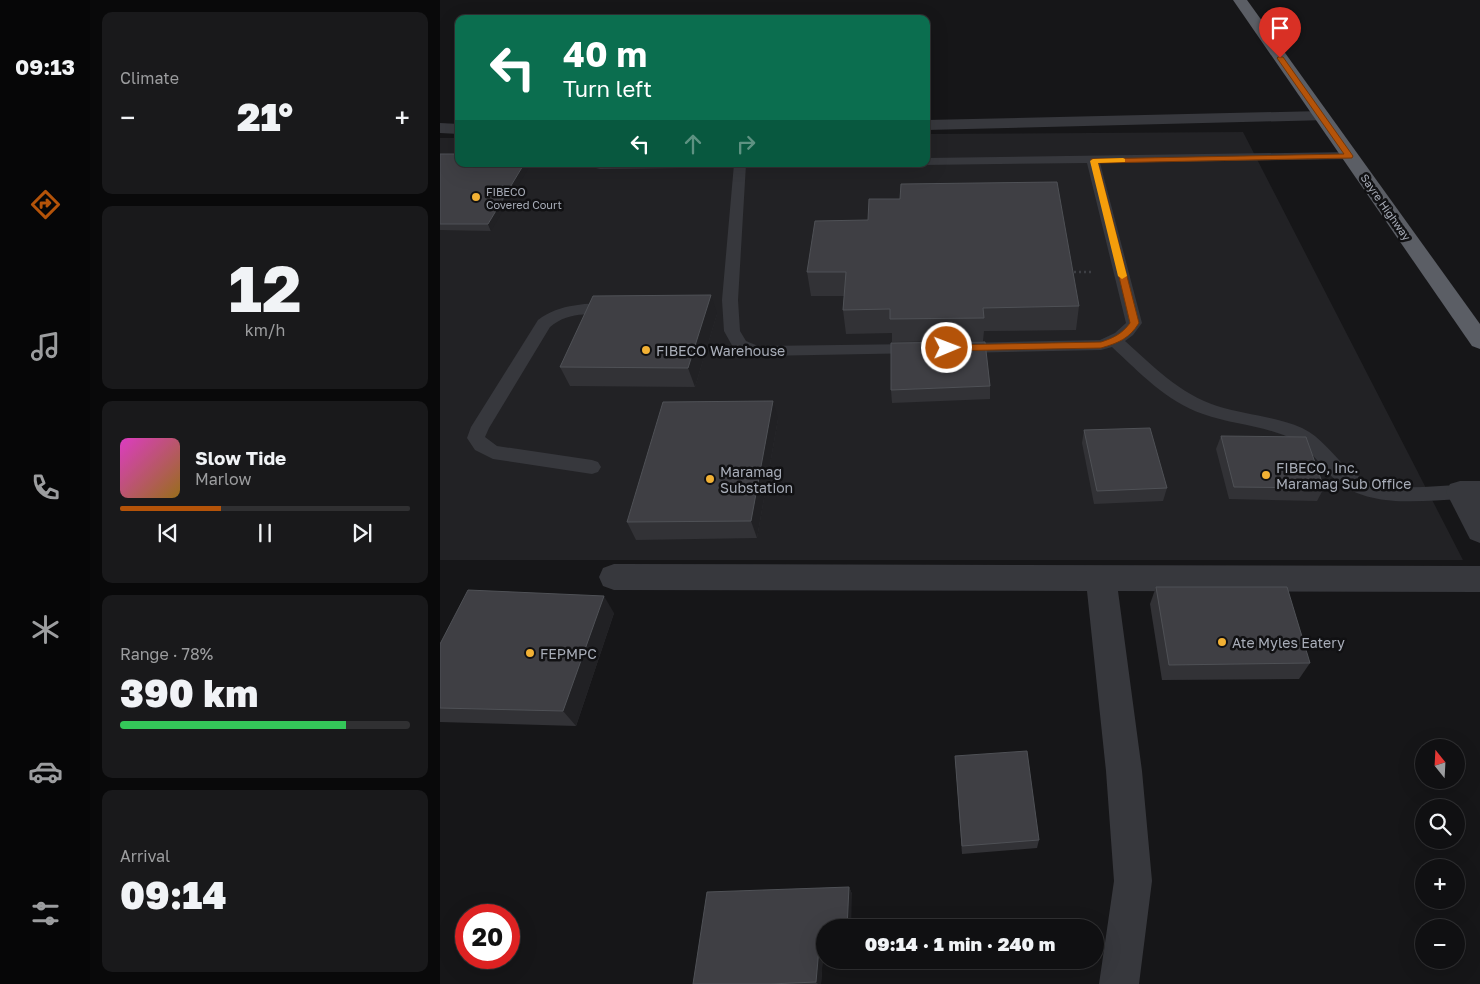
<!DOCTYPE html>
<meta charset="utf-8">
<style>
body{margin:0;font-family:"Golos Text",sans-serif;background:#19191b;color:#f1f3f6;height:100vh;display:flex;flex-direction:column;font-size:19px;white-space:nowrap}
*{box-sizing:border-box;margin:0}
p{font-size:16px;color:#9c9d9f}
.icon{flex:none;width:28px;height:28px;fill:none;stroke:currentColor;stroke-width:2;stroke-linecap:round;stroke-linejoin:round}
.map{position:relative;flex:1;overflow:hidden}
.details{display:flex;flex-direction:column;gap:12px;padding:12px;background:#09090a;width:350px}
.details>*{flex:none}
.hud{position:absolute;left:15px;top:15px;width:475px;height:152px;border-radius:10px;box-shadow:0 5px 20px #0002,0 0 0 1px #303032;background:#0b6e4f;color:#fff;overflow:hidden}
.needle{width:32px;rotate:342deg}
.tools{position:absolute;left:975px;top:739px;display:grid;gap:10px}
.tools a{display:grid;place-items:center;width:50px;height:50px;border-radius:50%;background:#101012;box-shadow:0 5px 20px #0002,0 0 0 1px #303032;font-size:25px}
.speed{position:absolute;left:15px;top:904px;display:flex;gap:10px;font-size:25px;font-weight:700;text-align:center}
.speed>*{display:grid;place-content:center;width:65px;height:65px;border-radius:50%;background:#101012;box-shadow:0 5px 20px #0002,0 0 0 1px #303032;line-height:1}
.speed .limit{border:8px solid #d22;background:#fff;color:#111}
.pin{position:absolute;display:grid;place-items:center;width:42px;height:42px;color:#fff;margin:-51px -21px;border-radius:50% 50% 50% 0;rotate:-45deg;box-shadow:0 0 5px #0007}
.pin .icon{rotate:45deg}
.me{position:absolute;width:55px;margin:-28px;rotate:89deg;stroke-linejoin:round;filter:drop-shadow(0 0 4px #0008)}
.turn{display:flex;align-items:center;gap:18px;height:105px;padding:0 25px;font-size:22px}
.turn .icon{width:65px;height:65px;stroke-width:2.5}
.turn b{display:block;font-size:35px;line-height:42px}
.lanes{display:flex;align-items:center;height:48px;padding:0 25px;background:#0003;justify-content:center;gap:25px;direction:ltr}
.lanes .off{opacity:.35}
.big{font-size:38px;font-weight:800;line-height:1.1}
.details .widget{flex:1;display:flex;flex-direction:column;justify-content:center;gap:8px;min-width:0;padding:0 18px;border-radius:10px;background:#19191b}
.details .dial{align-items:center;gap:0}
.dial b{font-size:65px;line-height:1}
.song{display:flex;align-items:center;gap:15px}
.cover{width:60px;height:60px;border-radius:8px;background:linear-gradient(135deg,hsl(310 70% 55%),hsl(40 70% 35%))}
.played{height:5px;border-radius:2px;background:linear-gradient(90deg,#b45309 35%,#303032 35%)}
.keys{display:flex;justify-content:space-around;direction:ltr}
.heat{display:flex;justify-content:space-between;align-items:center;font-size:28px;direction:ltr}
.charge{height:8px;border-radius:4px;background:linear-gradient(90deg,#34c759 78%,#303032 0)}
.trip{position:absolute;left:376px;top:919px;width:288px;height:50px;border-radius:25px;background:#101012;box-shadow:0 5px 20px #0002,0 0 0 1px #303032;font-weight:800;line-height:50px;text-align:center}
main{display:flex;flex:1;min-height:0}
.menu{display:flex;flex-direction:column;width:90px;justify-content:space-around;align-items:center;background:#060607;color:#9c9d9f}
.menu .icon{width:35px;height:35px}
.menu .active{color:#b45309}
.menu b{font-size:22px;color:#f1f3f6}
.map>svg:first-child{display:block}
.built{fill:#222225}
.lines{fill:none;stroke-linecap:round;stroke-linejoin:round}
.path{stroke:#3d3f44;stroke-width:2.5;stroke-dasharray:2 3;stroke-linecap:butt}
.service{fill:#37383d;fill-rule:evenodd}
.minor{fill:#37383d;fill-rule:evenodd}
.trunk{fill:#5b5e65;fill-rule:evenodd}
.wall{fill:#323236}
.shaded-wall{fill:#212124}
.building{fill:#3f3f44;stroke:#4f5156}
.route{fill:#b45309;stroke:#753606}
.slow{fill:#f59e0b}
.poi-dot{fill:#f2b134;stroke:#111113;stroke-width:2}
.labels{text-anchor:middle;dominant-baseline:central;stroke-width:5;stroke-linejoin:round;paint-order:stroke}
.far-poi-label{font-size:11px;fill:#a8adb8;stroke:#111113;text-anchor:start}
.far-street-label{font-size:11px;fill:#a8adb8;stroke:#111113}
.poi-label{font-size:14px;fill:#a8adb8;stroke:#111113;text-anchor:start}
</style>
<main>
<nav class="menu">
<b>09:13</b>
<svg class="icon active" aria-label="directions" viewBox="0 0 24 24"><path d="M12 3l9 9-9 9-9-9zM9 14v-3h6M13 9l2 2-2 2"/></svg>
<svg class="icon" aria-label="music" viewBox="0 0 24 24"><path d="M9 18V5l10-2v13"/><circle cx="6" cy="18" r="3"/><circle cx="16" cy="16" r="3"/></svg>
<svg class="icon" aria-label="phone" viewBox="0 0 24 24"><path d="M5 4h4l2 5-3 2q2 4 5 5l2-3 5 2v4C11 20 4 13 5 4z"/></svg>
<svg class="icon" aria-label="climate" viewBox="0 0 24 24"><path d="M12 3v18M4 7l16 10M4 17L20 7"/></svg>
<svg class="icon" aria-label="car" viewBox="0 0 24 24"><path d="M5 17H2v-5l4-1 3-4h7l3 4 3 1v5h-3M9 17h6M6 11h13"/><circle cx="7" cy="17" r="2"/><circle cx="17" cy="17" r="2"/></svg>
<svg class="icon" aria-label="filters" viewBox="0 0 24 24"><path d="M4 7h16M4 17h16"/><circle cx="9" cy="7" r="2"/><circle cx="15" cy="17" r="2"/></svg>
</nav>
<section class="details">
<div class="widget"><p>Climate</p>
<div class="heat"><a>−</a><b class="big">21°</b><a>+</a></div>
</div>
<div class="widget dial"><b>12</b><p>km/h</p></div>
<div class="widget">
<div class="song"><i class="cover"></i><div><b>Slow Tide</b><p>Marlow</p></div></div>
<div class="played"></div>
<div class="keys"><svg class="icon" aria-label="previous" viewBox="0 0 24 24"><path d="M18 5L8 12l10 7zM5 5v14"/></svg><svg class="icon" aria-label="pause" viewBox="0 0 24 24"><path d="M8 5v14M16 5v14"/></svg><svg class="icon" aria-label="next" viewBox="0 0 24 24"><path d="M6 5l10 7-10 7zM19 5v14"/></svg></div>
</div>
<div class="widget"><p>Range · 78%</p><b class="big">390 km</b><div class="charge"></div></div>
<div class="widget"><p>Arrival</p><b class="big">09:14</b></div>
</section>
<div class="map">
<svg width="1040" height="984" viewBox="0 0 1040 984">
<rect width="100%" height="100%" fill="#161618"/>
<polygon class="built" points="803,132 1023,560 0,560 0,138 19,138 19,164 486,164 486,134"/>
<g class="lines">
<polyline class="path" points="629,272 653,272"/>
<g class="service">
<path d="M 910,152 L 914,153 L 916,156 L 914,159 L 660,163 L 702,323 L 693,335 L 685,341 C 713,366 740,394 777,406 C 805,415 835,416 862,428 C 881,437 892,454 907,468 C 936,495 984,486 1020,485 L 1027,487 L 1029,492 L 1027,497 L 1020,499 C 981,501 931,508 898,482 C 880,467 870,446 848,437 C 821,425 790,424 763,414 C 726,401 700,373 672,347 L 661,350 L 521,353 L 515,352 L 513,348 L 515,344 L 521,343 L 660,340 L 675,333 L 686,323 L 647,163 L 482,165 L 486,164 L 486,158 Z"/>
<polygon points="155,164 248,164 242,168 160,169 156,168"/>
<polygon points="294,164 306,164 298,300 300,331 306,341 318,346 476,344 482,345 484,349 482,353 317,356 294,349 284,331 282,300"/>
<path d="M 174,302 L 179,304 L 182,307 L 179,310 C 155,317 131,309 110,327 L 49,428 L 45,437 L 57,446 L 152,460 L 158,462 L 161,467 L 158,472 L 152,474 L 53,459 L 35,450 L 27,438 L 31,427 L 98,320 C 120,303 148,304 174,302 Z"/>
</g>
<g class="minor">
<polygon points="881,111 887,112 890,116 887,120 486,130 486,120"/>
<polygon points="0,123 19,124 19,134 0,133"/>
<polygon points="1020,481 1040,481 1040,543 1030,539 1006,492 1010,484"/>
<polygon points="174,564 1040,566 1040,592 678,591 702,771 712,881 699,984 659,984 674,881 666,771 647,591 174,590 163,586 159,577 163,568"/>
</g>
<polygon class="trunk" points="793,0 807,0 1040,324 1040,349 1032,346"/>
</g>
<g class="wall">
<polygon points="0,154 19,154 51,231 0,230"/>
<polygon points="428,220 639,306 636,330 544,331 543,341 452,342 452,333 406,334 403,310 404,296 371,296 367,272"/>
<polygon points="277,314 255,387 130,386 120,367"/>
<polygon points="550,386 550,399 452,403 451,390"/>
<polygon points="338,419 317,538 196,540 187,522"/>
<polygon points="644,430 727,488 723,501 654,504 642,443"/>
<polygon points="781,436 884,488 877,501 789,499 776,449"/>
<polygon points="716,587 870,663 859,679 722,680 710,604"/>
<polygon points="174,613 136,726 0,722 0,644"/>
<polygon points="515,756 599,840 597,848 522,854"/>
<polygon points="409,887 412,894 385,928 385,954 383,954 381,984 253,984"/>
</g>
<g class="shaded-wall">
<polygon points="84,164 91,164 51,231 48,224"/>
<polygon points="271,295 277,314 255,387 248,368"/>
<polygon points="333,401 338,419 317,538 311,521"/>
<polygon points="164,596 174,613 136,726 123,711"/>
<polygon points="409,887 412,894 411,928 407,928"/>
<polygon points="379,948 383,954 381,984 378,984 376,982"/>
</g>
<g class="building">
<polygon points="0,154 19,154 19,164 84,164 48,224 0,224"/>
<polygon points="617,182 639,306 543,308 544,318 450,319 450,309 403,310 406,272 367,272 375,221 428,220 429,199 460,199 461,184"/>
<polygon points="271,295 248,368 120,367 153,296"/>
<polygon points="545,342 550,386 451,390 451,343"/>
<polygon points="333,401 311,521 187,522 223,402"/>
<polygon points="710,428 727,488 657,491 644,430"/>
<polygon points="781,436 866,437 884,488 794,487"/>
<polygon points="716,587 847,587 870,663 729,665"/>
<polygon points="28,590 164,596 123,711 0,708 0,644"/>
<polygon points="587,751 599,840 522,846 515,756"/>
<polygon points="409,887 407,928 385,928 385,948 379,948 376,982 330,984 253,984 267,892"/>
</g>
<path class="route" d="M 838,57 L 843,57 L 913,156 L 912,158 L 658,163 L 699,323 C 689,339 678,343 661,348 L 504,351 L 502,348 L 507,345 L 661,342 C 673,338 682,334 690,323 L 651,159 L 904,154 L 837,58 Z"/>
<polygon class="slow" points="683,158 685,159 685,162 658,163 687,276 682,279 678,276 650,161 653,159"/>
<g class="poi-dot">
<circle cx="36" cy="197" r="5"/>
<circle cx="206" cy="350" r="5"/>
<circle cx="826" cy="475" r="5"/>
<circle cx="270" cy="479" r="5"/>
<circle cx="782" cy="642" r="5"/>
<circle cx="90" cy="653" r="5"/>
</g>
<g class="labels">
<g class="far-poi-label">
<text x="46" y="191">FIBECO<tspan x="46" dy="13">Covered Court</tspan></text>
</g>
<g class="far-street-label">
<text transform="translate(946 207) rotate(55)">Sayre Highway</text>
</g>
<g class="poi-label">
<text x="216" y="350">FIBECO Warehouse</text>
<text x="836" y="467">FIBECO, Inc.<tspan x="836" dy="16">Maramag Sub Office</tspan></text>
<text x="280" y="471">Maramag<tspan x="280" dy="16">Substation</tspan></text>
<text x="792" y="642">Ate Myles Eatery</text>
<text x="100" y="653">FEPMPC</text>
</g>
</g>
</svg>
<div class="tools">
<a><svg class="needle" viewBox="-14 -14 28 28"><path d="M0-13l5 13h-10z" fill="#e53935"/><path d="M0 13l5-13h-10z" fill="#9c9d9f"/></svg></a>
<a><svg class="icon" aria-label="search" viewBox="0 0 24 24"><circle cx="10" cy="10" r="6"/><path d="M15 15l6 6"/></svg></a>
<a>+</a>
<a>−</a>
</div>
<div class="speed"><div class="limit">20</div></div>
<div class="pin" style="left:840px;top:58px;background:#d93025"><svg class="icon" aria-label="arrive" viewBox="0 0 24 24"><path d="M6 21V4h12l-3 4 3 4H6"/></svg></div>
<svg class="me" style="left:507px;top:348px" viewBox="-20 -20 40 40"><circle r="17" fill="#b45309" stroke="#fff" stroke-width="3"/><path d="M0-11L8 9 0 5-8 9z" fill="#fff"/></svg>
<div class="trip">09:14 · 1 min · 240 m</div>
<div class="hud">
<div class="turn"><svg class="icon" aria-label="left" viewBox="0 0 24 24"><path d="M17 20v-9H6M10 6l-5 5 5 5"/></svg><div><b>40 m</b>Turn left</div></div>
<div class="lanes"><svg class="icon" aria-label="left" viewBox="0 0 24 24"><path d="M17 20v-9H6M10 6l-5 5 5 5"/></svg><svg class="icon off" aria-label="ahead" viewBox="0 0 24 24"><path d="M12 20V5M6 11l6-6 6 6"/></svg><svg class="icon off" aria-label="right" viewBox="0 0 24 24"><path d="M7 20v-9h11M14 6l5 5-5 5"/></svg></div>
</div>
</div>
</main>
